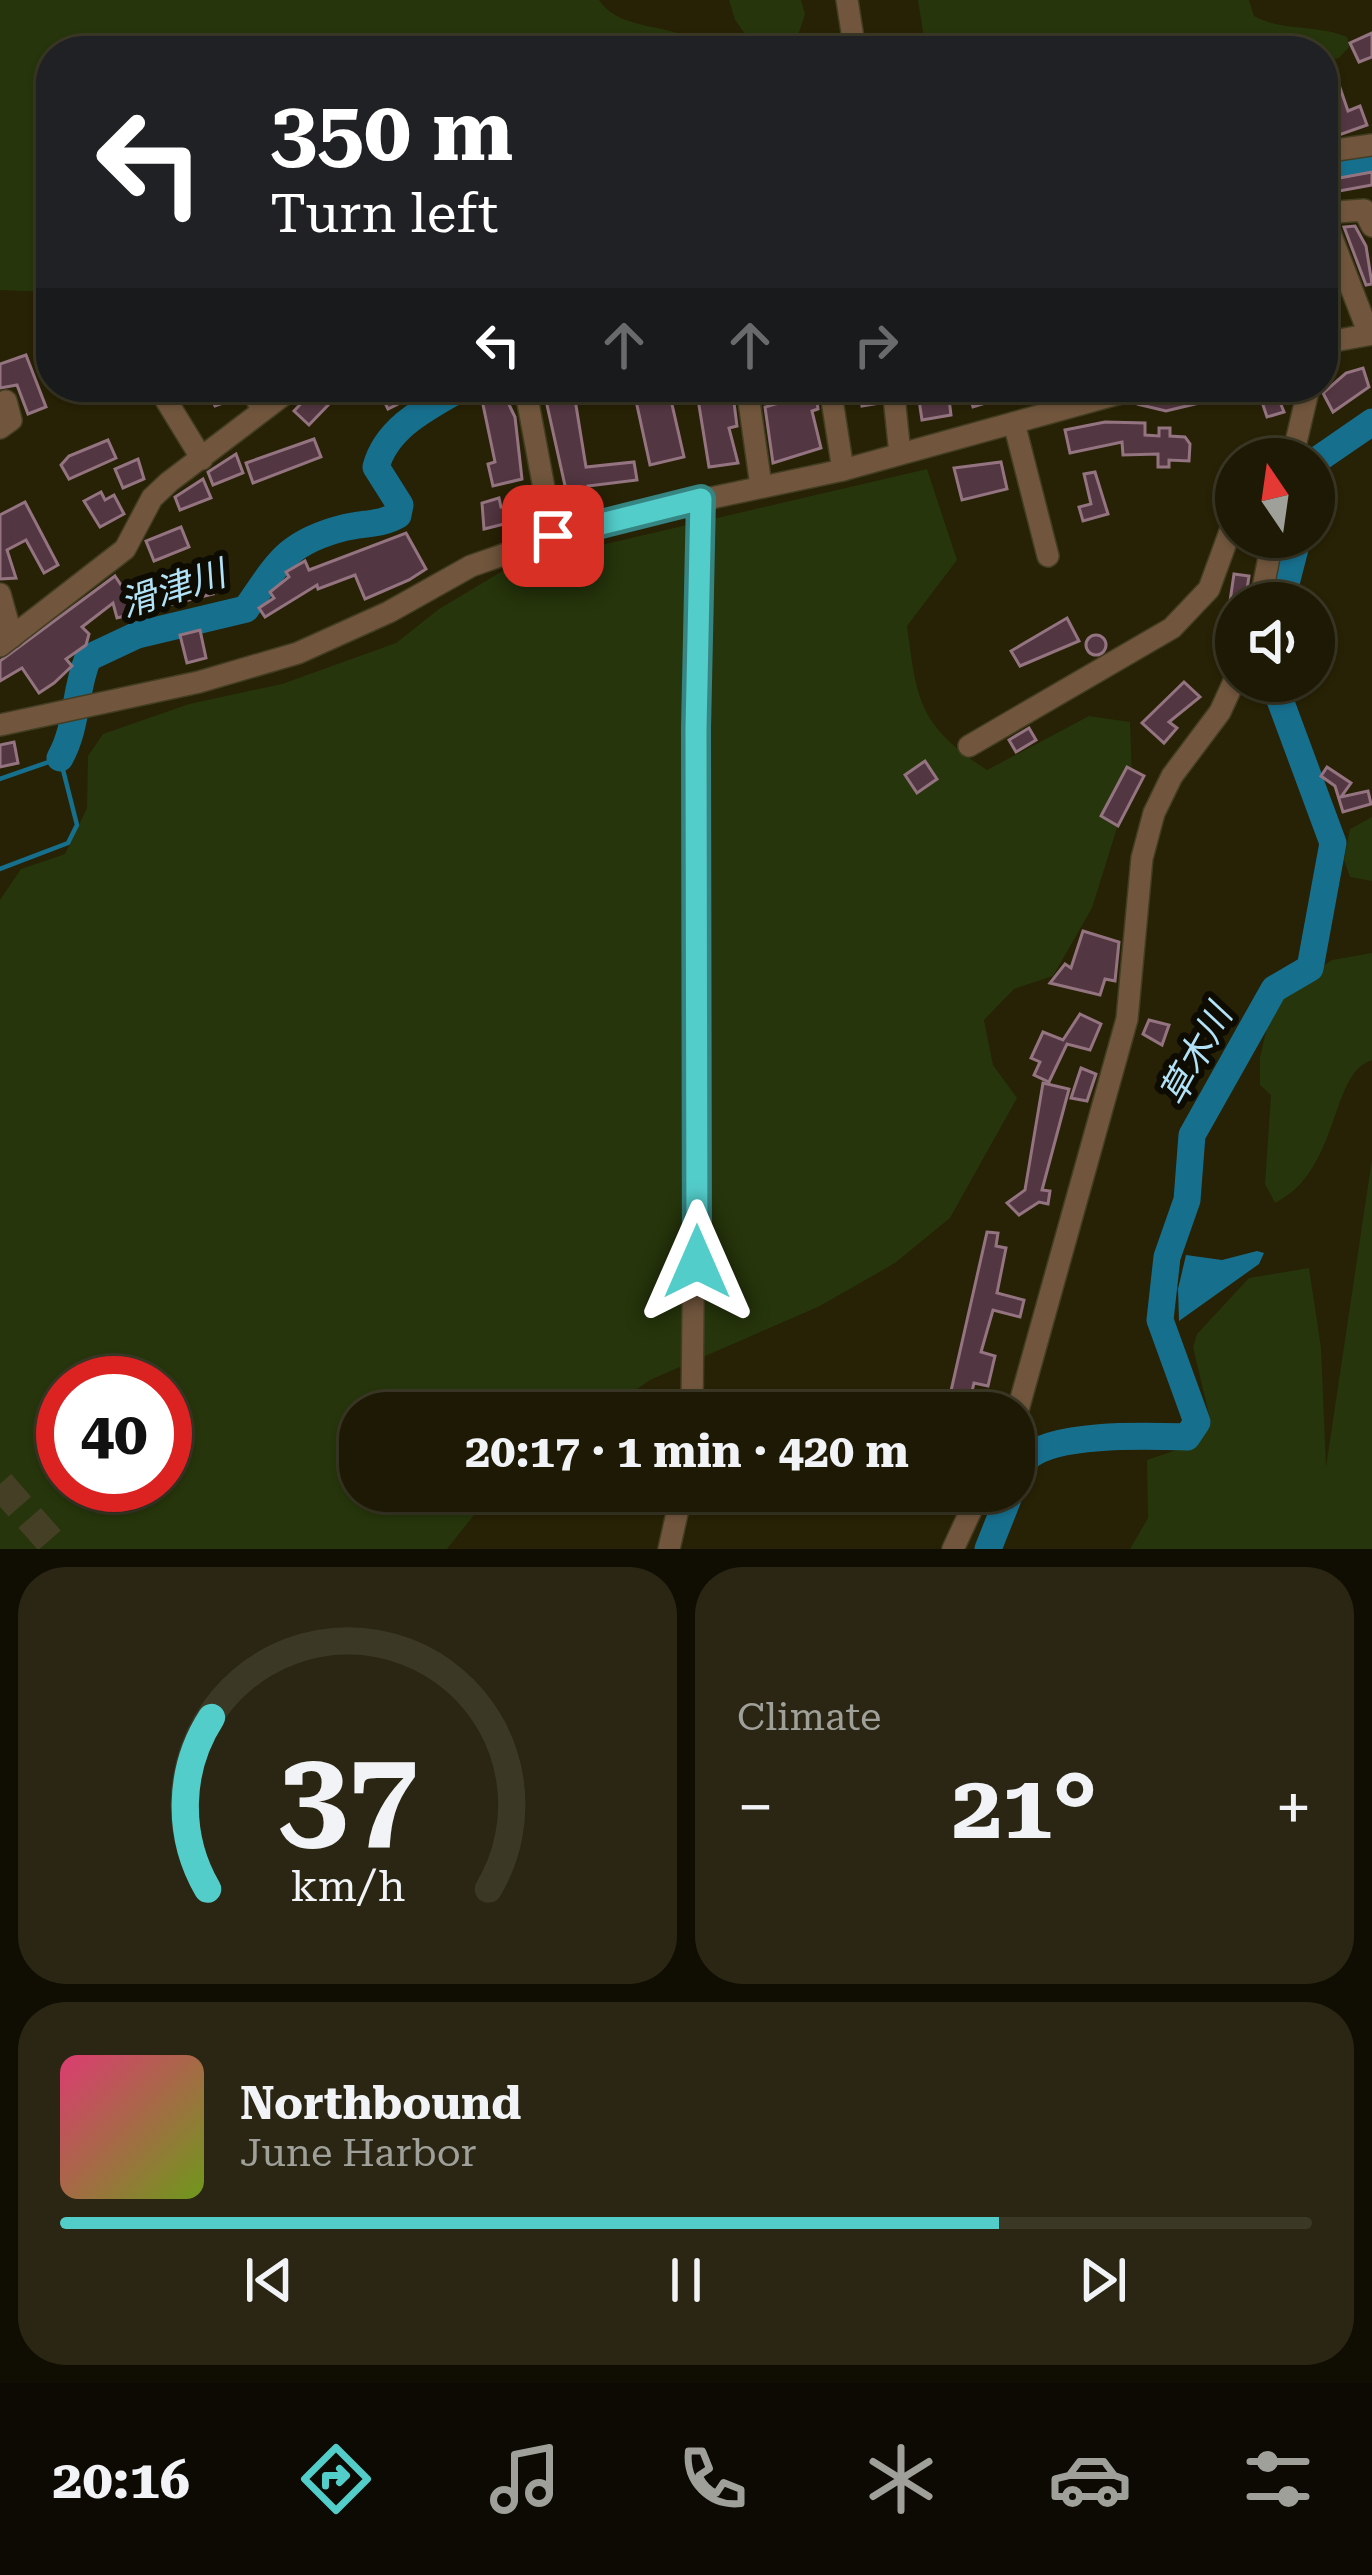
<!DOCTYPE html>
<meta charset="utf-8">
<style>
body{margin:0;font-family:"Roboto Serif","Noto Sans JP",serif;background:#2a2613;color:#f1f3f6;height:100vh;display:flex;flex-direction:column;font-size:45px;white-space:nowrap}
*{box-sizing:border-box;margin:0}
p{font-size:39px;color:#a0a09a}
.icon{flex:none;width:66px;height:66px;fill:none;stroke:currentColor;stroke-width:2;stroke-linecap:round;stroke-linejoin:round}
.map{position:relative;height:1549px;overflow:hidden}
.panel{display:flex;flex-direction:column;gap:18px;padding:18px;background:#100e02;flex:1}
.panel>*{flex:none}
.top-card{position:absolute;left:36px;top:36px;width:1302px;height:366px;border-radius:48px;box-shadow:0 3px 9px #0004,0 0 0 3px #3b3826;background:#202124;color:#fff;overflow:hidden}
.needle{width:78px;rotate:347deg}
.fabs{position:absolute;left:1215px;top:438px;display:grid;gap:24px}
.fabs a{display:grid;place-items:center;width:120px;height:120px;border-radius:50%;background:#1d1904;box-shadow:0 3px 9px #0004,0 0 0 3px #3b3826;font-size:60px}
.speed{position:absolute;left:36px;top:1356px;display:flex;gap:24px;font-size:60px;font-weight:700;text-align:center}
.speed>*{display:grid;place-content:center;width:156px;height:156px;border-radius:50%;background:#1d1904;box-shadow:0 3px 9px #0004,0 0 0 3px #3b3826;line-height:1}
.speed .limit{border:18px solid #d22;background:#fff;color:#111}
.pin{position:absolute;display:grid;place-items:center;width:102px;height:102px;color:#fff;margin:-51px;border-radius:24px;box-shadow:0 6px 18px #0006}
.me{position:absolute;width:132px;margin:-66px;rotate:0deg;stroke-linejoin:round;filter:drop-shadow(0 0 9px #0008)}
.turn{display:flex;align-items:center;gap:42px;height:252px;padding:0 36px;font-size:54px}
.turn .icon{width:156px;height:156px;stroke-width:2.5}
.turn b{display:block;font-size:84px;line-height:102px}
.lanes{display:flex;align-items:center;height:114px;padding:0 36px;background:#0003;justify-content:center;gap:60px;direction:ltr}
.lanes .off{opacity:.35}
.big{font-size:90px;font-weight:700;line-height:1.1}
.panel .tile{flex:1;display:flex;flex-direction:column;justify-content:center;gap:18px;min-width:0;padding:0 42px;border-radius:48px;background:#2a2613}
.panel .dial{align-items:center;gap:0}
.dial svg{height:312px;overflow:visible;fill:none;stroke:#3b3826;stroke-width:7;stroke-linecap:round;text-anchor:middle}
.dial text{fill:#f1f3f6;stroke:none}
.song{display:flex;align-items:center;gap:36px}
.cover{width:144px;height:144px;border-radius:18px;background:linear-gradient(135deg,hsl(340 70% 55%),hsl(80 70% 35%))}
.played{height:12px;border-radius:6px;background:linear-gradient(90deg,#53cdca 75%,#3b3826 75%)}
.keys{display:flex;justify-content:space-around;direction:ltr}
.heat{display:flex;justify-content:space-between;align-items:center;font-size:66px;direction:ltr}
.panel .tiles{flex:1;display:grid;gap:18px;grid-template-columns:1fr 1fr}
.tile:last-child{grid-column:span 2}
.trip{position:absolute;left:339px;top:1392px;width:696px;height:120px;border-radius:48px;background:#1d1904;box-shadow:0 3px 9px #0004,0 0 0 3px #3b3826;font-weight:700;line-height:120px;text-align:center}
.tabs{display:flex;height:192px;justify-content:space-around;align-items:center;background:#0c0a02;color:#a0a09a}
.tabs .icon{width:84px;height:84px}
.tabs .on{color:#53cdca}
.tabs b{font-size:54px;color:#f1f3f6}
.map>svg:first-child{display:block}
.green{fill:#26350b;fill-rule:evenodd}
.water{fill:#176f8e}
.lines{fill:none;stroke-linecap:round;stroke-linejoin:round}
.stream{stroke:#176f8e;stroke-width:4.5}
.river{stroke:#176f8e;stroke-width:27}
.building{fill:#523641;stroke:#947480;stroke-width:3}
.highway-tunnel{stroke:#454025;stroke-width:30;stroke-dasharray:30 15;stroke-linecap:butt}
.minor-casing{stroke:#433e23;stroke-width:24}
.minor{stroke:#71563d;stroke-width:21}
.route-casing{stroke:#368583;stroke-width:30}
.route{stroke:#53cdca;stroke-width:21}
.labels{text-anchor:middle;dominant-baseline:central;stroke-width:12;stroke-linejoin:round;paint-order:stroke}
.water-label{font-size:36px;font-style:italic;fill:#b2e2f8;stroke:#0d0b02}
</style>
<div class="map">
<svg width="1372" height="1549" viewBox="0 0 1372 1549">
<rect width="100%" height="100%" fill="#272105"/>
<g class="green">
<path d="M 0,0 L 599,0 C 622,35 681,20 709,51 L 51,51 L 51,292 L 0,290 Z"/>
<polygon points="729,0 801,0 805,14 793,51 757,51 735,20"/>
<path d="M 918,0 L 1249,0 L 1254,16 C 1284,32 1317,24 1347,37 L 1350,46 L 1339,58 L 1323,63 L 1323,51 L 926,51 Z"/>
<path d="M 927,469 L 957,560 L 907,626 C 917,702 919,725 987,770 L 1089,716 L 1130,722 L 1132,780 L 1092,908 L 1053,976 L 1014,989 L 984,1020 L 993,1065 L 1017,1098 L 950,1218 L 895,1263 L 820,1306 L 650,1380 L 603,1413 L 360,1413 L 360,1491 L 493,1491 L 447,1549 L 0,1549 L 0,900 L 21,869 L 65,854 L 87,808 L 88,756 L 103,734 L 189,704 L 282,684 L 396,643 L 439,609 L 511,566 ZM 63,1383 L 165,1383 L 165,1485 L 63,1485 Z"/>
<polygon points="1372,817 1372,881 1350,877 1344,860 1350,829"/>
<path d="M 1372,953 L 1372,1060 C 1329,1073 1341,1170 1275,1203 L 1265,1184 L 1271,1095 L 1260,1085 L 1260,1057 L 1274,998 L 1332,960 Z"/>
<polygon points="1372,1159 1372,1549 1130,1549 1148,1518 1147,1460 1182,1448 1211,1423 1193,1347 1197,1334 1249,1278 1309,1268 1321,1348 1326,1467"/>
</g>
<polygon class="water" points="1257,1251 1264,1253 1259,1264 1179,1321 1178,1289 1186,1255 1222,1260"/>
<g class="lines">
<polyline class="stream" points="0,779 60,758 77,825 68,843 0,869"/>
<g class="river">
<polyline points="1323,170 1372,158"/>
<polyline points="1314,462 1372,422"/>
<polyline points="1281,603 1298,537"/>
<path d="M 60,758 C 78,725 74,692 88,658 L 137,635 L 246,609 C 277,565 285,543 343,528 C 362,523 381,525 398,515 L 400,505 L 376,467 C 387,426 429,407 463,387"/>
<path d="M 1014,1484 C 1017,1475 1020,1465 1027,1458 C 1054,1432 1150,1436 1187,1437 L 1197,1422 L 1160,1320 L 1167,1257 L 1187,1200 L 1192,1135 L 1274,989 L 1310,968 L 1333,843 L 1273,681"/>
<polyline points="988,1549 1011,1491"/>
</g>
</g>
<g class="building">
<polygon points="1372,33 1372,57 1359,62 1350,43"/>
<polygon points="1336,76 1348,111 1360,106 1367,125 1339,135 1323,101 1323,81"/>
<polygon points="1372,172 1372,185 1323,194 1323,181"/>
<polygon points="1355,226 1366,246 1372,284 1366,285 1344,227"/>
<polygon points="26,355 46,407 28,414 17,385 0,388 0,364"/>
<polygon points="1363,368 1369,387 1333,412 1323,393 1346,373"/>
<polygon points="205,387 232,387 238,398 215,406"/>
<polygon points="317,387 332,401 309,425 294,411"/>
<polygon points="377,387 397,387 404,401 388,409"/>
<polygon points="543,387 573,387 586,467 634,462 637,480 588,486 590,495 568,499"/>
<polygon points="633,387 668,387 684,457 650,465"/>
<polygon points="696,387 732,387 737,426 729,428 738,463 709,467"/>
<polygon points="860,387 878,387 880,403 862,406"/>
<polygon points="908,387 999,387 1002,398 973,407 968,392 949,399 951,415 922,420 919,400 910,402"/>
<polygon points="1257,387 1274,387 1284,412 1267,417"/>
<polygon points="502,390 515,417 522,479 493,486 488,464 495,462 481,395"/>
<polygon points="1197,390 1199,403 1166,411 1137,404"/>
<polygon points="816,392 818,409 812,411 821,448 773,463 765,407"/>
<polygon points="1105,422 1145,423 1145,435 1159,436 1159,428 1170,428 1170,436 1185,437 1190,444 1189,461 1169,460 1169,467 1158,467 1158,454 1123,455 1122,442 1070,453 1065,430"/>
<polygon points="314,439 321,457 253,483 246,463"/>
<polygon points="108,440 116,458 69,479 61,465 69,456"/>
<polygon points="1253,445 1277,448 1277,459 1251,459"/>
<polygon points="236,454 243,473 213,485 208,472"/>
<polygon points="138,459 144,479 123,488 115,469"/>
<polygon points="1001,462 1007,489 962,500 954,468"/>
<polygon points="1095,472 1108,514 1083,521 1079,507 1091,504 1084,474"/>
<polygon points="203,479 211,498 180,510 175,497"/>
<polygon points="101,492 105,500 114,495 124,514 100,527 84,501"/>
<polygon points="499,498 501,507 533,510 535,522 510,531 508,523 484,529 482,503"/>
<polygon points="25,502 58,565 44,573 26,540 7,550 16,578 0,579 0,515"/>
<polygon points="181,527 189,547 154,561 146,541"/>
<polygon points="406,533 426,569 409,580 365,599 355,575 318,589 317,585 265,617 259,608 274,598 270,592 289,577 286,572 305,561 309,570"/>
<polygon points="1234,574 1249,576 1245,603 1230,601"/>
<polygon points="115,576 129,597 207,579 213,594 117,618 113,603 82,627 89,634 86,645 66,659 72,666 54,683 39,693 22,668 0,681 0,661"/>
<polygon points="1067,618 1079,641 1020,666 1011,651"/>
<polygon points="200,630 206,658 187,663 180,635"/>
<circle cx="1096" cy="645" r="10"/>
<polygon points="1184,682 1200,697 1169,722 1177,728 1164,743 1142,723"/>
<polygon points="1029,728 1036,740 1016,752 1009,740"/>
<polygon points="14,742 18,763 0,767 0,745"/>
<polygon points="925,761 937,779 917,793 905,775"/>
<polygon points="1127,767 1144,776 1118,826 1101,816"/>
<polygon points="1327,767 1351,783 1341,797 1368,791 1371,804 1343,812 1335,786 1321,776"/>
<polygon points="1083,931 1119,942 1115,981 1105,979 1100,995 1050,983 1065,964 1071,968"/>
<polygon points="1080,1014 1101,1024 1090,1050 1067,1044 1049,1082 1034,1075 1040,1062 1031,1058 1043,1032 1063,1040"/>
<polygon points="1149,1020 1169,1025 1162,1045 1143,1034"/>
<polygon points="1081,1068 1096,1074 1087,1101 1071,1098"/>
<polygon points="1043,1083 1069,1089 1042,1190 1050,1191 1048,1204 1039,1202 1019,1215 1007,1203 1025,1190"/>
<polygon points="987,1232 998,1233 996,1246 1006,1248 997,1293 1024,1300 1020,1317 993,1310 981,1352 995,1356 988,1386 974,1383 967,1413 946,1413"/>
</g>
<g class="lines">
<polyline class="highway-tunnel" points="0,1484 57,1549"/>
<g class="minor-casing">
<g id="minor">
<polyline points="847,0 855,51"/>
<polyline points="1323,152 1372,145"/>
<polyline points="1323,213 1364,210 1372,226"/>
<polyline points="1323,215 1369,334"/>
<polyline points="1323,343 1372,334"/>
<polyline points="158,387 202,459"/>
<polyline points="250,387 262,409"/>
<polyline points="525,387 553,536"/>
<polyline points="747,387 761,486"/>
<polyline points="830,387 843,470"/>
<polyline points="893,387 900,454"/>
<polyline points="1014,423 1048,556"/>
<polyline points="0,428 11,420 6,401"/>
<polyline points="1292,459 1309,387"/>
<polyline points="0,594 12,637"/>
<polyline points="1260,603 1273,537"/>
<polyline points="0,646 125,549 152,498 169,482 294,387"/>
<polyline points="0,725 199,682 298,653 389,612 471,566 598,522 843,470 1143,387"/>
<polyline points="969,746 1172,628 1209,589 1236,515"/>
<polyline points="692,1413 701,499"/>
<polyline points="1014,1424 1127,1019 1142,858 1154,813 1172,776 1220,712 1236,677"/>
<polyline points="669,1549 682,1491"/>
<polyline points="953,1549 980,1491"/>
</g>
</g>
<use href="#minor" class="minor"/>
</g>
<g class="lines">
<g class="route-casing">
<polyline id="route" points="553,536 701,499 696,729 697,1262"/>
</g>
<use href="#route" class="route"/>
</g>
<g class="labels">
<g class="water-label">
<text transform="translate(173 589) rotate(-18)">滑津川</text>
<text transform="translate(1196 1055) rotate(-61)">草木川</text>
</g>
</g>
</svg>
<div class="fabs">
<a><svg class="needle" viewBox="-14 -14 28 28"><path d="M0-13l5 13h-10z" fill="#e53935"/><path d="M0 13l5-13h-10z" fill="#a0a09a"/></svg></a>
<a><svg class="icon" aria-label="sound" viewBox="0 0 24 24"><path d="M4 9h4l5-4v14l-5-4H4zM17 9q2 3 0 6"/></svg></a>
</div>
<div class="speed"><div class="limit">40</div></div>
<div class="pin" style="left:553px;top:536px;background:#d93025"><svg class="icon" aria-label="arrive" viewBox="0 0 24 24"><path d="M6 21V4h12l-3 4 3 4H6"/></svg></div>
<svg class="me" style="left:697px;top:1262px" viewBox="-20 -20 40 40"><path d="M0-17L14 15 0 8-14 15z" fill="#53cdca" stroke="#fff" stroke-width="4"/></svg>
<div class="trip">20:17 · 1 min · 420 m</div>
<div class="top-card">
<div class="turn"><svg class="icon" aria-label="left" viewBox="0 0 24 24"><path d="M17 20v-9H6M10 6l-5 5 5 5"/></svg><div><b>350 m</b>Turn left</div></div>
<div class="lanes"><svg class="icon" aria-label="left" viewBox="0 0 24 24"><path d="M17 20v-9H6M10 6l-5 5 5 5"/></svg><svg class="icon off" aria-label="ahead" viewBox="0 0 24 24"><path d="M12 20V5M6 11l6-6 6 6"/></svg><svg class="icon off" aria-label="ahead" viewBox="0 0 24 24"><path d="M12 20V5M6 11l6-6 6 6"/></svg><svg class="icon off" aria-label="right" viewBox="0 0 24 24"><path d="M7 20v-9h11M14 6l5 5-5 5"/></svg></div>
</div>
</div>
<section class="panel">
<div class="tiles">
<div class="tile dial"><svg viewBox="0 0 100 80">
<path d="M14 69A42 42 0 1 1 86 69"/>
<path d="M14 69A42 42 0 0 1 15 25" stroke="#53cdca"/>
<text x="50" y="56" font-size="32" font-weight="700">37</text>
<text x="50" y="72" font-size="11">km/h</text>
</svg></div>
<div class="tile"><p>Climate</p>
<div class="heat"><a>−</a><b class="big">21°</b><a>+</a></div>
</div>
<div class="tile">
<div class="song"><i class="cover"></i><div><b>Northbound</b><p>June Harbor</p></div></div>
<div class="played"></div>
<div class="keys"><svg class="icon" aria-label="previous" viewBox="0 0 24 24"><path d="M18 5L8 12l10 7zM5 5v14"/></svg><svg class="icon" aria-label="pause" viewBox="0 0 24 24"><path d="M8 5v14M16 5v14"/></svg><svg class="icon" aria-label="next" viewBox="0 0 24 24"><path d="M6 5l10 7-10 7zM19 5v14"/></svg></div>
</div>
</div>
</section>
<nav class="tabs">
<b>20:16</b>
<svg class="icon on" aria-label="directions" viewBox="0 0 24 24"><path d="M12 3l9 9-9 9-9-9zM9 14v-3h6M13 9l2 2-2 2"/></svg>
<svg class="icon" aria-label="music" viewBox="0 0 24 24"><path d="M9 18V5l10-2v13"/><circle cx="6" cy="18" r="3"/><circle cx="16" cy="16" r="3"/></svg>
<svg class="icon" aria-label="phone" viewBox="0 0 24 24"><path d="M5 4h4l2 5-3 2q2 4 5 5l2-3 5 2v4C11 20 4 13 5 4z"/></svg>
<svg class="icon" aria-label="climate" viewBox="0 0 24 24"><path d="M12 3v18M4 7l16 10M4 17L20 7"/></svg>
<svg class="icon" aria-label="car" viewBox="0 0 24 24"><path d="M5 17H2v-5l4-1 3-4h7l3 4 3 1v5h-3M9 17h6M6 11h13"/><circle cx="7" cy="17" r="2"/><circle cx="17" cy="17" r="2"/></svg>
<svg class="icon" aria-label="filters" viewBox="0 0 24 24"><path d="M4 7h16M4 17h16"/><circle cx="9" cy="7" r="2"/><circle cx="15" cy="17" r="2"/></svg>
</nav>
